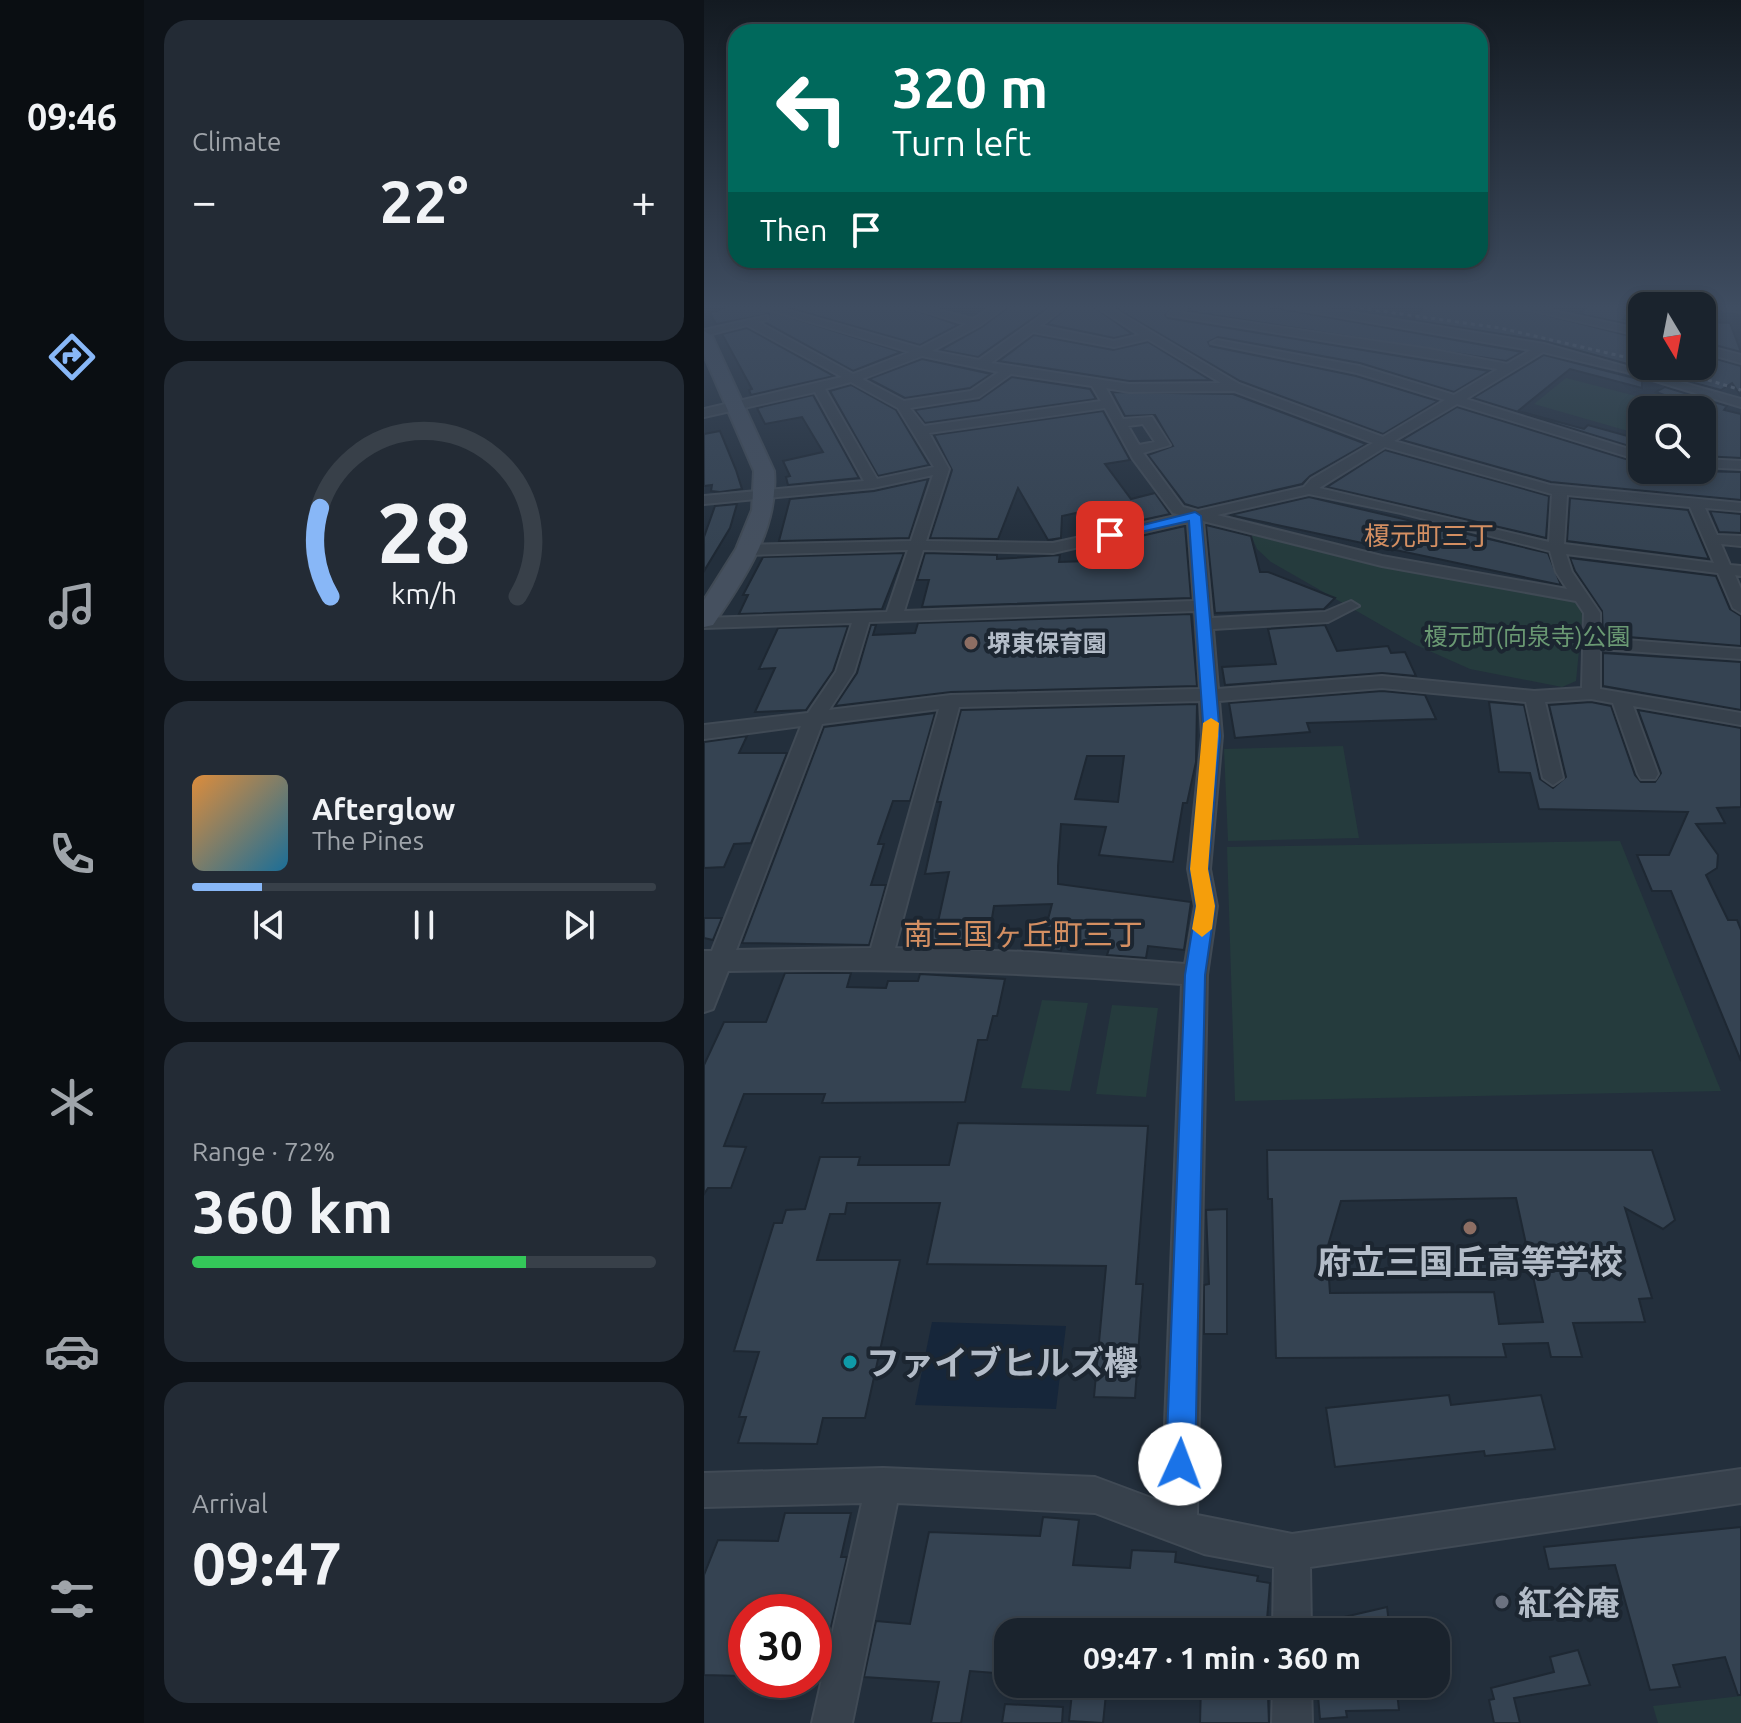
<!DOCTYPE html>
<meta charset="utf-8">
<style>
body{margin:0;font-family:Ubuntu,"Noto Sans JP",sans-serif;background:#232b35;color:#f1f3f6;height:100vh;display:flex;flex-direction:column;font-size:30px;white-space:nowrap}
*{box-sizing:border-box;margin:0}
p{font-size:26px;color:#9fa4aa}
.icon{flex:none;width:44px;height:44px;fill:none;stroke:currentColor;stroke-width:2;stroke-linecap:round;stroke-linejoin:round}
.map{position:relative;flex:1;overflow:hidden}
.panel{display:flex;flex-direction:column;gap:20px;padding:20px;background:#0e1319;width:560px}
.panel>*{flex:none}
.guide{position:absolute;left:24px;top:24px;width:760px;height:244px;border-radius:24px;box-shadow:0 4px 12px #0003,0 0 0 2px #384049;background:#00695c;color:#fff;overflow:hidden}
.needle{width:52px;rotate:170deg}
.controls{position:absolute;left:924px;top:292px;display:grid;gap:16px}
.controls a{display:grid;place-items:center;width:88px;height:88px;border-radius:16px;background:#1a232d;box-shadow:0 4px 12px #0003,0 0 0 2px #384049;font-size:40px}
.speed{position:absolute;left:24px;top:1594px;display:flex;gap:16px;font-size:40px;font-weight:700;text-align:center}
.speed>*{display:grid;place-content:center;width:104px;height:104px;border-radius:50%;background:#1a232d;box-shadow:0 4px 12px #0003,0 0 0 2px #384049;line-height:1}
.speed .limit{border:12px solid #d22;background:#fff;color:#111}
.pin{position:absolute;display:grid;place-items:center;width:68px;height:68px;color:#fff;margin:-34px;border-radius:16px;box-shadow:0 4px 12px #0006}
.me{position:absolute;width:88px;margin:-44px;rotate:2deg;stroke-linejoin:round;filter:drop-shadow(0 0 6px #0008)}
.turn{display:flex;align-items:center;gap:28px;height:168px;padding:0 32px;font-size:36px}
.turn .icon{width:104px;height:104px;stroke-width:2.5}
.turn b{display:block;font-size:56px;line-height:68px}
.then{display:flex;align-items:center;height:76px;padding:0 32px;background:#0003;gap:16px;font-size:30px}
.big{font-size:60px;font-weight:600;line-height:1.1}
.panel .tile{flex:1;display:flex;flex-direction:column;justify-content:center;gap:12px;min-width:0;padding:0 28px;border-radius:24px;background:#232b35}
.panel .dial{align-items:center;gap:0}
.dial svg{height:208px;overflow:visible;fill:none;stroke:#384049;stroke-width:7;stroke-linecap:round;text-anchor:middle}
.dial text{fill:#f1f3f6;stroke:none}
.song{display:flex;align-items:center;gap:24px}
.cover{width:96px;height:96px;border-radius:12px;background:linear-gradient(135deg,hsl(30 70% 55%),hsl(200 70% 35%))}
.played{height:8px;border-radius:4px;background:linear-gradient(90deg,#88b7f7 15%,#384049 15%)}
.keys{display:flex;justify-content:space-around;direction:ltr}
.heat{display:flex;justify-content:space-between;align-items:center;font-size:44px;direction:ltr}
.charge{height:12px;border-radius:6px;background:linear-gradient(90deg,#34c759 72%,#384049 0)}
.trip{position:absolute;left:290px;top:1618px;width:456px;height:80px;border-radius:24px;background:#1a232d;box-shadow:0 4px 12px #0003,0 0 0 2px #384049;font-weight:600;line-height:80px;text-align:center}
main{display:flex;flex:1;min-height:0}
.dock{display:flex;flex-direction:column;width:144px;justify-content:space-around;align-items:center;background:#0a0e12;color:#9fa4aa}
.dock .icon{width:56px;height:56px}
.dock .on{color:#88b7f7}
.dock b{font-size:36px;color:#f1f3f6}
.map>svg:first-child{display:block}
.green{fill:#253b3d}
.water{fill:#16263a}
.building{fill:#354352;stroke:#1e2833;stroke-width:2;fill-rule:evenodd}
.lines{fill:none;stroke-linecap:round;stroke-linejoin:round}
.street-casing{stroke:#404a55;stroke-width:4}
.secondary-casing{stroke:#404a55;stroke-width:4}
.street{fill:#37414c;fill-rule:evenodd}
.secondary{fill:#45505f;fill-rule:evenodd}
.rail{stroke:#596574;stroke-width:3;stroke-dasharray:4 4;stroke-linecap:butt}
.route{fill:#1a73e8;stroke:#114b97;stroke-width:2}
.slow{fill:#f59e0b}
.education-dot{fill:#8d6e63;stroke:#1c2631;stroke-width:3}
.culture-dot{fill:#0f9aa8;stroke:#1c2631;stroke-width:3}
.worship-dot{fill:#6b7280;stroke:#1c2631;stroke-width:3}
.labels{text-anchor:middle;dominant-baseline:central;stroke-width:8;stroke-linejoin:round;paint-order:stroke}
.far-park-label{font-size:24px;fill:#6a9973;stroke:#1c2631}
.far-poi-label{font-size:24px;font-weight:bold;fill:#b3bcc8;stroke:#1c2631;text-anchor:start}
.far-neighbourhood-label{font-size:26px;fill:#d48f62;stroke:#1c2631}
.neighbourhood-label{font-size:30px;fill:#d48f62;stroke:#1c2631}
.near-poi-label{font-size:34px;font-weight:bold;fill:#b3bcc8;stroke:#1c2631;text-anchor:start}
</style>
<main>
<nav class="dock">
<b>09:46</b>
<svg class="icon on" aria-label="directions" viewBox="0 0 24 24"><path d="M12 3l9 9-9 9-9-9zM9 14v-3h6M13 9l2 2-2 2"/></svg>
<svg class="icon" aria-label="music" viewBox="0 0 24 24"><path d="M9 18V5l10-2v13"/><circle cx="6" cy="18" r="3"/><circle cx="16" cy="16" r="3"/></svg>
<svg class="icon" aria-label="phone" viewBox="0 0 24 24"><path d="M5 4h4l2 5-3 2q2 4 5 5l2-3 5 2v4C11 20 4 13 5 4z"/></svg>
<svg class="icon" aria-label="climate" viewBox="0 0 24 24"><path d="M12 3v18M4 7l16 10M4 17L20 7"/></svg>
<svg class="icon" aria-label="car" viewBox="0 0 24 24"><path d="M5 17H2v-5l4-1 3-4h7l3 4 3 1v5h-3M9 17h6M6 11h13"/><circle cx="7" cy="17" r="2"/><circle cx="17" cy="17" r="2"/></svg>
<svg class="icon" aria-label="filters" viewBox="0 0 24 24"><path d="M4 7h16M4 17h16"/><circle cx="9" cy="7" r="2"/><circle cx="15" cy="17" r="2"/></svg>
</nav>
<section class="panel">
<div class="tile"><p>Climate</p>
<div class="heat"><a>−</a><b class="big">22°</b><a>+</a></div>
</div>
<div class="tile dial"><svg viewBox="0 0 100 80">
<path d="M14 69A42 42 0 1 1 86 69"/>
<path d="M14 69A42 42 0 0 1 10 35" stroke="#88b7f7"/>
<text x="50" y="56" font-size="32" font-weight="700">28</text>
<text x="50" y="72" font-size="11">km/h</text>
</svg></div>
<div class="tile">
<div class="song"><i class="cover"></i><div><b>Afterglow</b><p>The Pines</p></div></div>
<div class="played"></div>
<div class="keys"><svg class="icon" aria-label="previous" viewBox="0 0 24 24"><path d="M18 5L8 12l10 7zM5 5v14"/></svg><svg class="icon" aria-label="pause" viewBox="0 0 24 24"><path d="M8 5v14M16 5v14"/></svg><svg class="icon" aria-label="next" viewBox="0 0 24 24"><path d="M6 5l10 7-10 7zM19 5v14"/></svg></div>
</div>
<div class="tile"><p>Range · 72%</p><b class="big">360 km</b><div class="charge"></div></div>
<div class="tile"><p>Arrival</p><b class="big">09:47</b></div>
</section>
<div class="map">
<svg width="1037" height="1723" viewBox="0 0 1037 1723">
<rect width="100%" height="100%" fill="#232f3c"/>
<g class="green">
<polygon points="862,378 967,405 962,410 938,410 938,435 830,404"/>
<polygon points="547,535 663,562 871,602 879,610 872,681 858,687 766,669 712,645 567,562 553,549"/>
<polygon points="639,746 655,838 524,841 520,749"/>
<polygon points="916,841 1017,1091 531,1101 523,847"/>
<polygon points="338,1000 384,1003 366,1091 317,1088"/>
<polygon points="408,1005 454,1008 442,1097 392,1094"/>
<polygon points="1037,1696 1037,1723 954,1723 949,1706"/>
</g>
<polygon class="water" points="228,1322 362,1326 352,1409 211,1405"/>
<g class="building">
<polygon points="22,307 53,307 197,352 149,371 62,323 65,314 12,324 6,313"/>
<polygon points="82,307 203,307 254,325 216,345"/>
<polygon points="304,307 345,307 274,357 237,350 278,327"/>
<polygon points="364,307 390,307 428,334 410,338 343,324"/>
<polygon points="410,307 468,307 461,315 464,318 785,371 750,392 656,363 514,337 504,342 506,346 652,376 734,401 679,434 536,381"/>
<polygon points="486,307 566,307 818,352 802,361 484,311"/>
<polygon points="720,307 810,307 938,339 938,368 840,341 709,320"/>
<polygon points="882,307 930,307 919,319 938,322 938,327 876,314"/>
<polygon points="1001,322 1026,323 1037,352 1011,345"/>
<polygon points="43,328 130,376 47,395 45,390 48,389 18,334"/>
<polygon points="330,335 409,350 444,342 506,380 425,381 295,361"/>
<polygon points="840,355 938,380 938,388 866,369 814,411 880,429 884,425 938,440 938,450 769,398"/>
<polygon points="998,355 1037,366 1037,396 1028,383 1017,390 975,379 998,366"/>
<polygon points="218,359 287,374 266,388 201,398 165,379"/>
<polygon points="308,377 386,389 392,399 221,423 211,410 275,400"/>
<polygon points="147,385 192,410 225,465 174,476 126,391"/>
<polygon points="961,387 1023,406 1020,410 1037,414 1037,458 998,456 998,401 990,406 952,392"/>
<polygon points="408,392 529,394 662,444 606,476 598,484 494,508 481,504 444,455 469,446 451,415 421,416"/>
<polygon points="109,395 155,478 84,485 82,477 86,476 79,461 119,452 98,417 61,424 53,408"/>
<polygon points="753,407 938,464 938,470 1037,472 1037,500 847,482 698,440"/>
<polygon points="399,411 426,460 401,464 427,499 451,493 466,514 420,524 408,505 358,516 357,538 344,540 314,488 294,539 226,538 248,470 230,435"/>
<polygon points="16,431 32,470 38,489 16,492 7,491 8,485 0,486 0,434"/>
<polygon points="681,450 845,496 842,538 623,487"/>
<polygon points="224,479 205,538 75,541 86,499 170,491"/>
<polygon points="605,497 844,553 857,585 526,515"/>
<polygon points="866,498 984,510 1005,559 863,541"/>
<polygon points="33,504 26,528 0,571 0,537 11,506"/>
<polygon points="1006,511 1037,514 1037,533 1015,532"/>
<polygon points="502,525 547,536 556,572 564,572 631,598 620,609 511,613"/>
<polygon points="481,526 487,598 218,607 225,580 213,580 221,553 293,555 293,559 356,555 355,562 414,560 408,549 432,544 428,538"/>
<polygon points="200,553 178,609 35,614 44,595 39,595 59,557"/>
<polygon points="866,558 1012,576 1026,609 1037,616 1037,646 899,635 898,611 871,571"/>
<polygon points="487,614 493,686 247,692 131,706 153,673 167,625 172,625 169,635 211,633 214,623"/>
<polygon points="621,625 633,651 684,646 687,653 701,652 712,676 678,673 521,685 518,667 572,664 564,629"/>
<polygon points="144,626 129,671 102,710 51,712 71,668 55,669 74,628"/>
<polygon points="899,653 1037,662 1037,710 899,686"/>
<polygon points="678,691 721,695 732,719 603,723 606,732 531,738 525,703"/>
<polygon points="785,702 820,705 836,779 849,788 862,777 845,705 887,702 907,706 931,775 937,782 951,782 957,773 934,710 1037,728 1037,807 1013,808 1021,823 992,824 1014,855 1013,868 1002,875 1024,920 1033,920 1037,930 1037,1061 967,891 948,891 933,855 965,855 984,812 835,809 826,773 795,772"/>
<path d="M 493,704 L 492,762 L 483,803 L 479,803 L 469,862 L 395,855 L 402,827 L 357,824 L 354,866 L 354,884 L 487,902 L 480,950 L 444,946 L 442,958 L 403,955 L 405,949 L 358,945 L 357,951 L 336,950 L 348,904 L 290,906 L 283,948 L 223,946 L 230,922 L 234,922 L 245,872 L 221,874 L 237,802 L 233,802 L 257,710 ZM 383,756 L 420,756 L 414,802 L 371,799 Z"/>
<polygon points="231,713 206,801 189,801 174,844 180,844 167,885 182,885 165,945 38,943 120,727"/>
<polygon points="43,736 35,753 83,753 47,843 30,844 20,867 0,868 0,742"/>
<polygon points="0,918 18,918 9,940 0,938"/>
<polygon points="81,973 147,973 143,987 182,988 184,981 214,981 216,974 301,979 293,1016 289,1016 283,1040 274,1040 261,1102 118,1103 121,1094 40,1094 20,1146 42,1147 27,1188 4,1188 0,1194 0,1065 20,1022 62,1022"/>
<polygon points="254,1123 444,1126 432,1284 439,1284 431,1398 390,1397 402,1266 223,1264 236,1203 143,1203 141,1214 126,1214 113,1260 196,1260 161,1418 119,1418 113,1444 34,1443 42,1417 35,1417 55,1352 30,1351 70,1223 78,1223 82,1210 101,1209 116,1157 156,1157 154,1165 245,1165"/>
<path d="M 563,1150 L 948,1150 L 971,1220 L 959,1229 L 921,1208 L 948,1298 L 935,1299 L 941,1322 L 869,1323 L 878,1357 L 847,1357 L 844,1343 L 799,1344 L 802,1357 L 572,1358 L 568,1199 L 564,1199 ZM 812,1198 L 839,1322 L 795,1324 L 790,1292 L 626,1293 L 623,1249 L 637,1201 Z"/>
<polygon points="523,1209 523,1334 500,1334 500,1285 505,1284 502,1210"/>
<polygon points="745,1395 747,1405 837,1395 851,1449 781,1456 780,1451 631,1467 622,1408"/>
<polygon points="81,1513 147,1513 137,1557 143,1557 118,1666 110,1665 110,1612 42,1612 39,1676 0,1675 0,1575 14,1540 74,1541"/>
<polygon points="339,1517 375,1520 369,1565 426,1568 428,1550 472,1552 471,1562 554,1576 553,1581 566,1583 562,1632 304,1632 304,1674 266,1671 257,1723 227,1723 235,1682 160,1677 172,1621 206,1624 225,1532 336,1536"/>
<polygon points="1037,1527 1037,1695 1034,1695 1021,1657 969,1665 976,1687 946,1690 911,1565 845,1569 840,1547"/>
<polygon points="683,1607 686,1632 610,1632 610,1624"/>
<polygon points="874,1650 886,1685 810,1698 816,1723 790,1723 785,1700 790,1699 787,1688 850,1672 846,1657"/>
<polygon points="369,1684 403,1684 399,1723 365,1721"/>
<polygon points="497,1684 542,1684 542,1695 564,1695 565,1723 496,1723"/>
<polygon points="613,1684 692,1684 695,1710 642,1711 643,1717 616,1719"/>
<polygon points="301,1704 359,1707 358,1723 298,1723"/>
</g>
<g class="lines">
<g class="street-casing">
<g id="street">
<path d="M 56,307 L 72,307 L 216,348 L 262,324 L 206,307 L 222,307 L 269,319 L 289,307 L 301,307 L 276,325 L 228,351 L 275,360 L 350,307 L 361,307 L 336,326 L 410,341 L 436,335 L 393,307 L 405,307 L 535,384 L 679,437 L 741,400 L 653,373 L 507,343 L 513,340 L 655,366 L 750,395 L 794,369 L 464,315 L 472,307 L 483,307 L 478,313 L 725,349 L 803,364 L 827,350 L 580,307 L 643,312 L 840,344 L 1037,399 L 1037,407 L 922,372 L 839,352 L 762,399 L 938,453 L 938,461 L 753,404 L 690,441 L 846,485 L 1037,503 L 1037,511 L 1001,508 L 1013,535 L 1037,536 L 1037,546 L 1017,544 L 1026,565 L 1037,566 L 1037,576 L 1031,575 L 1037,589 L 1037,613 L 1029,608 L 1014,573 L 862,554 L 868,572 L 896,613 L 896,638 L 1037,649 L 1037,659 L 896,649 L 896,689 L 1037,713 L 1037,725 L 929,706 L 954,774 L 951,779 L 937,779 L 934,774 L 909,703 L 887,699 L 841,702 L 859,778 L 849,785 L 839,778 L 822,702 L 678,688 L 515,701 L 518,736 L 506,869 L 513,906 L 503,975 L 493,1515 L 588,1534 L 1037,1469 L 1037,1503 L 606,1567 L 607,1632 L 569,1632 L 570,1567 L 500,1554 L 391,1513 L 193,1503 L 148,1723 L 108,1723 L 158,1503 L 0,1507 L 0,1473 L 179,1468 L 391,1477 L 458,1502 L 478,984 C 326,972 176,968 24,971 L 9,1009 L 0,1012 L 0,951 L 8,951 L 97,726 L 0,739 L 0,725 L 104,713 L 132,672 L 148,623 L 0,628 L 0,618 L 183,612 L 204,550 L 40,555 L 32,550 L 40,545 L 207,541 L 229,475 L 169,488 L 0,504 L 0,496 L 160,481 L 111,392 L 0,417 L 0,409 L 138,377 L 43,325 L 0,336 L 0,330 L 63,316 L 63,320 L 54,322 L 149,374 L 206,352 ZM 329,332 L 410,347 L 444,339 L 517,383 L 425,384 L 287,363 ZM 218,356 L 295,372 L 267,391 L 200,401 L 158,379 ZM 307,374 L 388,386 L 397,401 L 220,426 L 206,408 L 275,397 ZM 147,382 L 194,408 L 230,467 L 173,479 L 121,389 ZM 402,388 L 425,392 L 530,391 L 669,443 L 607,479 L 600,487 L 494,511 L 479,507 L 439,453 L 466,445 L 448,417 L 419,419 ZM 401,408 L 429,459 L 469,513 L 476,515 L 349,543 L 222,541 L 245,469 L 225,433 ZM 439,424 L 451,442 L 435,445 L 424,426 ZM 681,447 L 848,494 L 845,542 L 615,488 ZM 605,494 L 697,513 L 846,551 L 852,572 L 863,589 L 678,556 L 513,515 ZM 863,495 L 986,507 L 1010,563 L 860,544 ZM 499,521 L 678,566 L 872,601 L 880,613 L 878,688 L 830,691 L 678,676 L 514,689 L 509,629 L 624,622 L 655,606 L 647,601 L 621,612 L 508,618 ZM 484,522 L 490,601 L 200,611 L 219,550 L 349,553 ZM 491,611 L 496,689 L 247,695 L 125,710 L 150,672 L 165,622 ZM 496,701 L 498,736 L 484,869 L 491,906 L 481,964 L 325,952 L 191,948 L 255,707 ZM 235,709 L 167,948 L 32,950 L 118,724 Z"/>
<polygon points="813,307 831,307 938,330 938,336"/>
<polygon points="1004,307 1037,307 1037,312"/>
<polygon points="998,345 1037,355 1037,363 998,352"/>
<polygon points="998,459 1037,461 1037,469 998,467"/>
<polygon points="569,1684 607,1684 608,1723 568,1723"/>
</g>
</g>
<g class="secondary-casing">
<path id="secondary" d="M 0,331 L 8,336 L 70,471 C 75,528 40,580 9,625 L 0,627 L 0,600 L 32,549 L 48,510 L 50,471 L 0,355 Z"/>
</g>
<use href="#street" class="street"/>
<use href="#secondary" class="secondary"/>
<g class="rail">
<polyline points="648,307 796,328 938,361"/>
<polyline points="958,366 1037,390"/>
</g>
</g>
<linearGradient id="sky" x2="0" y2="1"><stop stop-color="#131a21"/><stop offset="0.56" stop-color="#3f4d61"/><stop offset="1" stop-color="#3f4d61" stop-opacity="0"/></linearGradient>
<rect width="1037" height="548" fill="url(#sky)"/>
<polygon class="route" points="491,512 497,516 516,736 504,869 511,906 501,975 491,1464 486,1474 476,1478 466,1474 462,1464 481,975 492,906 486,869 500,736 485,521 406,539 399,535"/>
<polygon class="slow" points="507,718 515,723 504,869 511,906 508,929 498,937 488,929 492,906 486,869 499,723"/>
<g class="education-dot">
<circle cx="267" cy="643" r="8"/>
<circle cx="766" cy="1228" r="8"/>
</g>
<circle class="culture-dot" cx="146" cy="1362" r="8"/>
<circle class="worship-dot" cx="798" cy="1602" r="8"/>
<g class="labels">
<g class="far-park-label">
<text x="823" y="636">榎元町(向泉寺)公園</text>
</g>
<g class="far-poi-label">
<text x="283" y="643">堺東保育園</text>
</g>
<g class="far-neighbourhood-label">
<text x="725" y="535">榎元町三丁</text>
</g>
<g class="neighbourhood-label">
<text x="319" y="934">南三国ヶ丘町三丁</text>
</g>
<g class="near-poi-label">
<text x="766" y="1261" text-anchor="middle">府立三国丘高等学校</text>
<text x="162" y="1362">ファイブヒルズ欅</text>
<text x="814" y="1602">紅谷庵</text>
</g>
</g>
</svg>
<div class="controls">
<a><svg class="needle" viewBox="-14 -14 28 28"><path d="M0-13l5 13h-10z" fill="#e53935"/><path d="M0 13l5-13h-10z" fill="#9fa4aa"/></svg></a>
<a><svg class="icon" aria-label="search" viewBox="0 0 24 24"><circle cx="10" cy="10" r="6"/><path d="M15 15l6 6"/></svg></a>
</div>
<div class="speed"><div class="limit">30</div></div>
<div class="pin" style="left:406px;top:535px;background:#d93025"><svg class="icon" aria-label="arrive" viewBox="0 0 24 24"><path d="M6 21V4h12l-3 4 3 4H6"/></svg></div>
<svg class="me" style="left:476px;top:1464px" viewBox="-20 -20 40 40"><circle r="19" fill="#fff"/><path d="M0-13L10 11 0 6-10 11z" fill="#1a73e8"/></svg>
<div class="trip">09:47 · 1 min · 360 m</div>
<div class="guide">
<div class="turn"><svg class="icon" aria-label="left" viewBox="0 0 24 24"><path d="M17 20v-9H6M10 6l-5 5 5 5"/></svg><div><b>320 m</b>Turn left</div></div>
<div class="then">Then<svg class="icon" aria-label="arrive" viewBox="0 0 24 24"><path d="M6 21V4h12l-3 4 3 4H6"/></svg></div>
</div>
</div>
</main>
